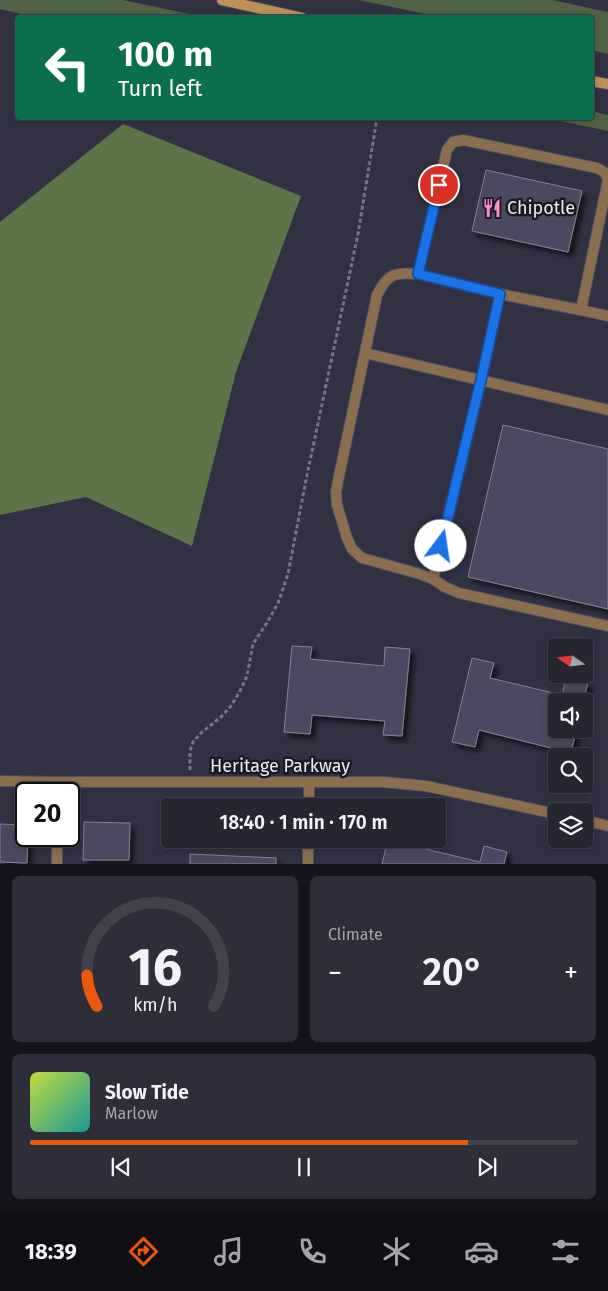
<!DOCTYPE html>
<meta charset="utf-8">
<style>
body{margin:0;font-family:"Fira Sans",sans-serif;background:#2e2d3a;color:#f1f3f6;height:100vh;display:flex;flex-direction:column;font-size:19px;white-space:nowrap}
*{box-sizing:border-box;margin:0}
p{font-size:16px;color:#a4a5ac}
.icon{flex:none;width:28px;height:28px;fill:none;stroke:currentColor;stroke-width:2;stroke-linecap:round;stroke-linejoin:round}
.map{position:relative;height:864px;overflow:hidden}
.details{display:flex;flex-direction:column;gap:12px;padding:12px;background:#15141c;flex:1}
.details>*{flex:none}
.guide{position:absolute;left:15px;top:15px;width:579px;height:105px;border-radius:5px;box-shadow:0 2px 8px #0003,0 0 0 1px #42424d;background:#0b6e4f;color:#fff;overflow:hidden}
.needle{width:32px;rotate:284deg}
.buttons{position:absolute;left:548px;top:638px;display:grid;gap:10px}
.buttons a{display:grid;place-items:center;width:45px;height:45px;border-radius:5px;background:#262532;box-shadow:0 2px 8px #0003,0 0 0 1px #42424d;font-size:25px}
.speed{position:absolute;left:15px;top:782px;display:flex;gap:10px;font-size:25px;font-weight:700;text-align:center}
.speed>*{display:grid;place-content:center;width:65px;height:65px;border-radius:50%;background:#262532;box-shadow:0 2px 8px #0003,0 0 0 1px #42424d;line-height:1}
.speed .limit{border:2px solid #111;border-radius:8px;background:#fff;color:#111}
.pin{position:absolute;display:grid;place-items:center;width:42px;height:42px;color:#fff;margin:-21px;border:2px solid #fff;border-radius:50%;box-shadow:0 1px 5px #0007}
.me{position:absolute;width:55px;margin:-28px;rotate:14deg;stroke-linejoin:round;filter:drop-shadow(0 0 4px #0008)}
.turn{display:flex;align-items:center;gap:18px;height:105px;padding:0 20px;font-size:22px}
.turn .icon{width:65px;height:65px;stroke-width:2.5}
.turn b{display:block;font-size:35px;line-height:42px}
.big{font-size:38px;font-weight:600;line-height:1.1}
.details .tile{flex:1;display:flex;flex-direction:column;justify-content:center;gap:8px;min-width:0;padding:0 18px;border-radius:8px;background:#2e2d3a}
.details .dial{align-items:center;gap:0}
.dial svg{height:130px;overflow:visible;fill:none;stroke:#42424d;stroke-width:7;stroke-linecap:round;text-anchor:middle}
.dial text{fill:#f1f3f6;stroke:none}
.song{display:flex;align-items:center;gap:15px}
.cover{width:60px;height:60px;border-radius:8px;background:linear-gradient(135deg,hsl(70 70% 55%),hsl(180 70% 35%))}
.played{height:5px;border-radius:2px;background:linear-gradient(90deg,#ea580c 80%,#42424d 80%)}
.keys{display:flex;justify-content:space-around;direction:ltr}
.heat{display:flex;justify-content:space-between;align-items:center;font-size:28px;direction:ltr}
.details .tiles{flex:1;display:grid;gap:12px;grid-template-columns:1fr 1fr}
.tile:last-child{grid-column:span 2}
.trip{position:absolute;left:161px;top:798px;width:285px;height:50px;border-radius:5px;background:#262532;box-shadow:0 2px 8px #0003,0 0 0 1px #42424d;font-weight:600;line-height:50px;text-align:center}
.dock{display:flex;height:80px;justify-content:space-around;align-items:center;background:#0f0f14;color:#a4a5ac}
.dock .icon{width:35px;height:35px}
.dock .on{color:#ea580c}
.dock b{font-size:22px;color:#f1f3f6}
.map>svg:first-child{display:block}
.green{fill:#516344}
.forest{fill:#5b7548}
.building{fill:#4b4a5e;stroke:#828297;filter:url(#shadow)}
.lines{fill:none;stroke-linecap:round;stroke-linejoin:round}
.lane-casing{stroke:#4f4f60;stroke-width:12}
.street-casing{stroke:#4f4f60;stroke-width:12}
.secondary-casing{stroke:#4f4f60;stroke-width:12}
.path{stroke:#757484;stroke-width:3;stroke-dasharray:4 2.5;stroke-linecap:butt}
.lane{stroke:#8b6f4d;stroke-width:10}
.street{stroke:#8b6f4d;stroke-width:10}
.secondary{stroke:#bd9058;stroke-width:10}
.route-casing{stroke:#114b97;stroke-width:12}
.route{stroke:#1a73e8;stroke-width:9}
.labels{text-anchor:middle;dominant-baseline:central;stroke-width:5;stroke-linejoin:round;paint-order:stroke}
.poi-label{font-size:18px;fill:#eaeaf6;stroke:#1a1a22;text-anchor:start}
.street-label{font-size:18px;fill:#eaeaf6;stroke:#1a1a22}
</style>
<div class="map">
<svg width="608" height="864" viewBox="0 0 608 864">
<defs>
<filter id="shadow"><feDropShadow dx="4.5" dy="4.5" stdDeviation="2.5" flood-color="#0009"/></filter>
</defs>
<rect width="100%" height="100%" fill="#323143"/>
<g class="green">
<polygon points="0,0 123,0 203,17 40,18 0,9"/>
<polygon points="359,0 552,0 608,12 608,54 591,50 591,18 440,17"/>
<polygon points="591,111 608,115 608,131 547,118 591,118"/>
</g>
<polygon class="forest" points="123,124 301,196 236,372 192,546 86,497 0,515 0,222"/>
<g class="building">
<polygon points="486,170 582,191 568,252 472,231"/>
<polygon points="503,425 608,449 608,609 468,577"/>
<polygon points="292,646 312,647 310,659 384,666 385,647 410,649 402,736 383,735 385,721 312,715 310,734 284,732"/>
<polygon points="472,658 494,663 490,678 562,695 566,678 588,683 583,701 556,701 556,729 577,729 570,756 556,756 556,764 547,762 551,748 479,730 475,747 452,742"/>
<polygon points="84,822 130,823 129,860 83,860"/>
<polygon points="0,824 26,825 26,836 28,836 27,863 0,862"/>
<polygon points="388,839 410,839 409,845 480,862 484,846 507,852 504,864 382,864"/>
<polygon points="190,854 276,858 276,864 190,864"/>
</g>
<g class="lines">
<g class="lane-casing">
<g id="lane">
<polyline points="608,180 581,310 608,316"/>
<polyline points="418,274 447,150 453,142 463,140 597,168 604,172 608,179"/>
<path d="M 581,310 L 500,294 L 418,274 C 395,272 388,273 377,295 L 338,481 L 336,492 L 337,505 L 347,538 L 352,549 L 362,558 L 420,574 L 433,579 L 445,587 L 459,593 L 608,626"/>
<polyline points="365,353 608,410"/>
<polyline points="433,579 481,381 500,294"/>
</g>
</g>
<g class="street-casing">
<g id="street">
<polyline points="0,781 56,782 383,782 426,786 556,814"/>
<polyline points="56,782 56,794"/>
<polyline points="309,806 309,782"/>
<polyline points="584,820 608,826"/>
<polyline points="57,836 57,864"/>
<polyline points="308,864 308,839"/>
</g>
</g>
<g class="secondary-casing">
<g id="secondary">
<polyline points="222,0 302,18"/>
<polyline points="591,81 608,84"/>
</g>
</g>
<polyline class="path" points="190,770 190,751 193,742 201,733 221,717 231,706 239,693 247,676 253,644 268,621 278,603 288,574 306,480 358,234 377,118"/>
<use href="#lane" class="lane"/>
<use href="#street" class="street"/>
<use href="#secondary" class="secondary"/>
</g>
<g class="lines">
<g class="route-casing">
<polyline id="route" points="439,185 418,274 500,294 481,380 441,546"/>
</g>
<use href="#route" class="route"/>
</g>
<defs>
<g id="restaurant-bare" transform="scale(1.5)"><path d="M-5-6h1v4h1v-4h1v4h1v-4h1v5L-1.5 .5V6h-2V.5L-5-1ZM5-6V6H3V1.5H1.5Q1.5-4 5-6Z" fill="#f98fc9" stroke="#1a1a22" stroke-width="2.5" paint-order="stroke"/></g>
</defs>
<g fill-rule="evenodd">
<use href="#restaurant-bare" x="492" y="208"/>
</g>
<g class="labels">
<g class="poi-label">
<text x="507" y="208">Chipotle</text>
</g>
<g class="street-label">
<text x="280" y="766">Heritage Parkway</text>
</g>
</g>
</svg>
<div class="buttons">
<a><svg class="needle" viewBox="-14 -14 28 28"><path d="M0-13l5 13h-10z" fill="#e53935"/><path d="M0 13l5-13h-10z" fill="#a4a5ac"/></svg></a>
<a><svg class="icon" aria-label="sound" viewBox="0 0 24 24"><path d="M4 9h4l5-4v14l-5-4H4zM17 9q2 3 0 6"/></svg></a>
<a><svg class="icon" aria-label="search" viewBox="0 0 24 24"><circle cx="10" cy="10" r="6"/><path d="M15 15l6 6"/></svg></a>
<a><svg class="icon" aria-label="layers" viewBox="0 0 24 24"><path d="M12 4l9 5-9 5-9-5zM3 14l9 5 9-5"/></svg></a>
</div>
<div class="speed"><div class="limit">20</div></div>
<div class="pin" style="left:439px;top:185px;background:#d93025"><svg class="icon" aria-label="arrive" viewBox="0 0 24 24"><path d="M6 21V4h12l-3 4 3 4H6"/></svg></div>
<svg class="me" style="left:441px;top:546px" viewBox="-20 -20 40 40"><circle r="19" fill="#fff"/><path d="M0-13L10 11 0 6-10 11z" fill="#1a73e8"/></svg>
<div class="trip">18:40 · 1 min · 170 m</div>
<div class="guide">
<div class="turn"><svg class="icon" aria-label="left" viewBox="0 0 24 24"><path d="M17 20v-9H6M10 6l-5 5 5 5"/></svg><div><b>100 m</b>Turn left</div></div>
</div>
</div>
<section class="details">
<div class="tiles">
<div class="tile dial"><svg viewBox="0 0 100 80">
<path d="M14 69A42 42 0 1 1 86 69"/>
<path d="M14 69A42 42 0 0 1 8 50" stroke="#ea580c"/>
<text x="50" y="56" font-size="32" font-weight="700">16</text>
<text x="50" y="72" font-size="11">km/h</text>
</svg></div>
<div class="tile"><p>Climate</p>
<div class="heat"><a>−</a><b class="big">20°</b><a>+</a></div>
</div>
<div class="tile">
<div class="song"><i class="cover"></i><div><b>Slow Tide</b><p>Marlow</p></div></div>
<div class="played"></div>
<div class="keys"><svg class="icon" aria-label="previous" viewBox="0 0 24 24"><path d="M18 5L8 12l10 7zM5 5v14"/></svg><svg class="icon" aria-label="pause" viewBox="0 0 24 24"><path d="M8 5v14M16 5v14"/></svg><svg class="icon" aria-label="next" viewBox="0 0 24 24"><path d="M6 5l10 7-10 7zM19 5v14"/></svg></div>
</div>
</div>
</section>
<nav class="dock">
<b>18:39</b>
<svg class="icon on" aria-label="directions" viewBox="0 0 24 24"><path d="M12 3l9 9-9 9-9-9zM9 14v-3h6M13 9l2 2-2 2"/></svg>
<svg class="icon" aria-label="music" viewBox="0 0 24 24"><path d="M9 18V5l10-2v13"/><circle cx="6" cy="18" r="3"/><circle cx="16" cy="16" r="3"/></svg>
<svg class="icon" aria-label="phone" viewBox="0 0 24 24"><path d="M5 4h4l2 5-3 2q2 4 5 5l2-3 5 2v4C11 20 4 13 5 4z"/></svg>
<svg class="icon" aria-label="climate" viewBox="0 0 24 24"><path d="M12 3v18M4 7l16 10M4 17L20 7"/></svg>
<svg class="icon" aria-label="car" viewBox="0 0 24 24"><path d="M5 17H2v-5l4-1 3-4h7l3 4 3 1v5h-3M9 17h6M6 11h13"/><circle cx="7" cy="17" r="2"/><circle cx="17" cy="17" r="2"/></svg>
<svg class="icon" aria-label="filters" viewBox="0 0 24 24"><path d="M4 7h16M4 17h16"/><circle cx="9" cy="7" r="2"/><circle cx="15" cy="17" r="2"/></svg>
</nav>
